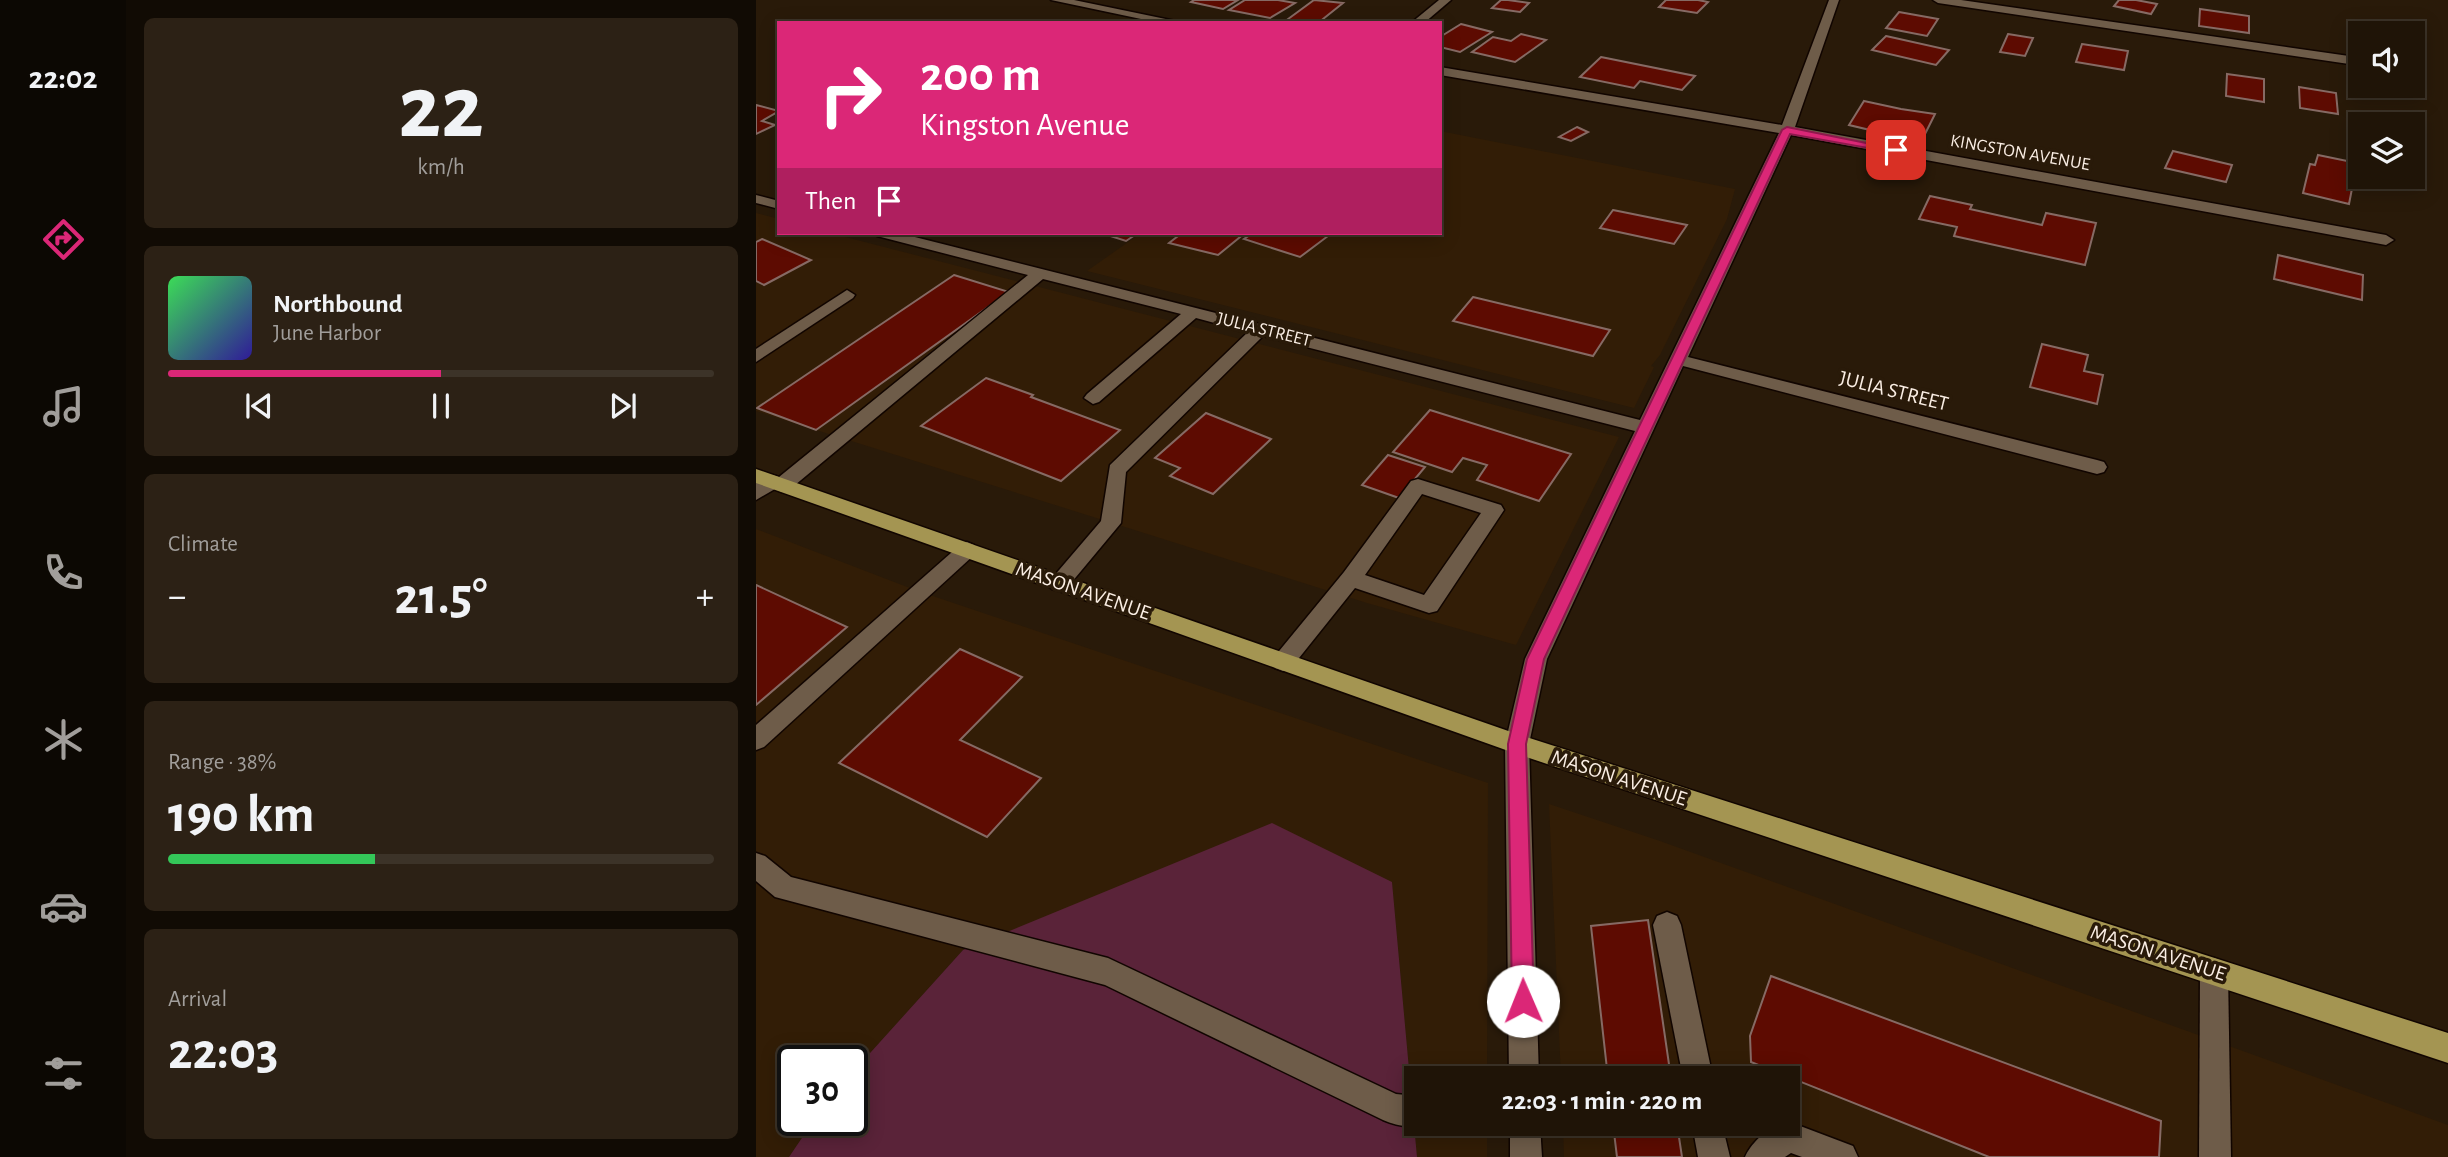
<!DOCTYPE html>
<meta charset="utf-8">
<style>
body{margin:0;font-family:"Alegreya Sans",sans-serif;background:#2c2115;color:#f1f3f6;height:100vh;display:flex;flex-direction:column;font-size:26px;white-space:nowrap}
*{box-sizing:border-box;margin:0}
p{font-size:23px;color:#a19e9b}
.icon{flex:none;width:38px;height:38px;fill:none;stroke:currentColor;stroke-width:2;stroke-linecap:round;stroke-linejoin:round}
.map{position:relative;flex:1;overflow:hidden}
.drawer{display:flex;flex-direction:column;gap:18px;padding:18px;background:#110b04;width:630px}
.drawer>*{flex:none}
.hud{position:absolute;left:21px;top:21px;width:665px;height:214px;border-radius:0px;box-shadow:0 4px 18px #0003,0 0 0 2px #3c3328;background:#db2777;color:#fff;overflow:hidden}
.buttons{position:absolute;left:1592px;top:21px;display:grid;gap:14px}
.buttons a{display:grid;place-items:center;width:77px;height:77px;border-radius:0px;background:#1f1407;box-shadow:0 4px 18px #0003,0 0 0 2px #3c3328;font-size:35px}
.speed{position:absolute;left:21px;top:1045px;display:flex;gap:14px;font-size:35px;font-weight:700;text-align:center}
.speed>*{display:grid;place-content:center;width:91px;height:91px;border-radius:50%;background:#1f1407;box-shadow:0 4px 18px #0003,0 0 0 2px #3c3328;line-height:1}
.speed .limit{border:4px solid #111;border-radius:10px;background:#fff;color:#111}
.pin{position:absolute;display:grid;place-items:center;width:60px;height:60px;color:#fff;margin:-30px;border-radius:14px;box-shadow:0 4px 10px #0006}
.me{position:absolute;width:77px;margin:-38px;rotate:359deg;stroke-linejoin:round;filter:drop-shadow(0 0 5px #0008)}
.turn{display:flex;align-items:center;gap:24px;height:147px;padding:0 28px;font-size:32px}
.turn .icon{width:91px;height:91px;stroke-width:2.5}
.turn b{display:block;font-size:49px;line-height:60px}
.then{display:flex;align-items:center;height:66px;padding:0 28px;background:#0003;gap:14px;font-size:26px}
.big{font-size:52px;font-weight:600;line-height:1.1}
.drawer .widget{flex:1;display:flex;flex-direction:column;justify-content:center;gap:10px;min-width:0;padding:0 24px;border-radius:10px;background:#2c2115}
.drawer .dial{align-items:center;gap:0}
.dial b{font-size:91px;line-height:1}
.song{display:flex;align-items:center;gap:21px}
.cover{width:84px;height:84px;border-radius:10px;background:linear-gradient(135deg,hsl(130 70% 55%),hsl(250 70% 35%))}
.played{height:7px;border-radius:4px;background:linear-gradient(90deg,#db2777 50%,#3c3328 50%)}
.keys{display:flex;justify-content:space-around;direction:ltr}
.heat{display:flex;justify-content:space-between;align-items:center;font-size:38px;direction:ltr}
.charge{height:10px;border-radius:5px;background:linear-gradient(90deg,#34c759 38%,#3c3328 0)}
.trip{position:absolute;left:648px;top:1066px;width:396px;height:70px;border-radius:0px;background:#1f1407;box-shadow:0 4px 18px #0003,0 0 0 2px #3c3328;font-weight:600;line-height:70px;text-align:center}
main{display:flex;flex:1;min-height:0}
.menu{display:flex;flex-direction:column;width:126px;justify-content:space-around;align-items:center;background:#0c0803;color:#a19e9b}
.menu .icon{width:49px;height:49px}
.menu .current{color:#db2777}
.menu b{font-size:32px;color:#f1f3f6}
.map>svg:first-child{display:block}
.built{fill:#321d06}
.green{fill:#5a2339}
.building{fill:#5d0b01;stroke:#866a64;stroke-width:2}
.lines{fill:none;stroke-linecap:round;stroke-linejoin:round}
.minor-casing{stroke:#110500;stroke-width:3}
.major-casing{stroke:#110500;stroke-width:3}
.minor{fill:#6e5c49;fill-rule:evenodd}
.major{fill:#a49552;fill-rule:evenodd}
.route{fill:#db2777;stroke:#8e194d;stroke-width:2}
.labels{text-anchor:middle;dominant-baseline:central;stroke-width:7;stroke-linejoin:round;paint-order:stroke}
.far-street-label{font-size:18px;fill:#faeee4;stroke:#291a09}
.street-label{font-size:21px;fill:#faeee4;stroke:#291a09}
</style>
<main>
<nav class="menu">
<b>22:02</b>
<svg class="icon current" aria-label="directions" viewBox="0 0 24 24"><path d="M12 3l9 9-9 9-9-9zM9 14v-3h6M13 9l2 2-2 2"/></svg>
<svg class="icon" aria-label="music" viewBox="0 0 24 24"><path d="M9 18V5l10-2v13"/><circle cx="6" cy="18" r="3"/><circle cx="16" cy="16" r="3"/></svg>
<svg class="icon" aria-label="phone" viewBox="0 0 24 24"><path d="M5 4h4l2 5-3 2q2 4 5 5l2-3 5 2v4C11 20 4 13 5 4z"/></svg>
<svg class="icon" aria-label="climate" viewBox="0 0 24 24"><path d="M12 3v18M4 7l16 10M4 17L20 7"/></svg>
<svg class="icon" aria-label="car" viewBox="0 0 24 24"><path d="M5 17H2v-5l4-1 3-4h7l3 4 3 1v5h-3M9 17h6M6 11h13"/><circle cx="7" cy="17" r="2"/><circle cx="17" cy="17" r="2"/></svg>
<svg class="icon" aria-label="filters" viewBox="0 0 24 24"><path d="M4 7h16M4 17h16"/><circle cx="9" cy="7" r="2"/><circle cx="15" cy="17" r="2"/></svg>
</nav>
<section class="drawer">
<div class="widget dial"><b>22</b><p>km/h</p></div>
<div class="widget">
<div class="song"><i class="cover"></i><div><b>Northbound</b><p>June Harbor</p></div></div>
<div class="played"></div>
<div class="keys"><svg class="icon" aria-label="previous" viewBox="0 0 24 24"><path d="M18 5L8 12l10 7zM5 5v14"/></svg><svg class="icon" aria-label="pause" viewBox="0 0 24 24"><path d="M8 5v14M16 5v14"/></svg><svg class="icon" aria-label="next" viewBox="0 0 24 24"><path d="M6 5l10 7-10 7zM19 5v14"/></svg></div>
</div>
<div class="widget"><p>Climate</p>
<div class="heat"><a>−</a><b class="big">21.5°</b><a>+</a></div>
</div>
<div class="widget"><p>Range · 38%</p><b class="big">190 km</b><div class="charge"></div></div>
<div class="widget"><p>Arrival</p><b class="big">22:03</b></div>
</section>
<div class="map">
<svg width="1692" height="1157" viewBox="0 0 1692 1157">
<rect width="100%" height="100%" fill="#291a09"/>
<g class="built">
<polygon points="684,131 979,189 971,219 904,355 895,366 898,367 878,408 331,271 385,233 684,233"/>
<polygon points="0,213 23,219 23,233 74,233 863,437 760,645 611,603 0,411"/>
<polygon points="0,529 159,590 732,783 731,1078 660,1078 660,1124 731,1124 731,1157 661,1157 636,882 207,950 96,1073 96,1060 37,1060 37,1120 58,1120 33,1157 0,1157"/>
<polygon points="793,804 904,841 1692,1125 1692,1157 808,1157 807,1124 1031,1124 1031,1078 805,1078"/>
</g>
<polygon class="green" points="516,823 636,882 661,1157 33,1157 58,1120 96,1120 96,1073 207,950"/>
<g class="building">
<polygon points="438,0 482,0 467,9 435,2"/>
<polygon points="489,0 522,0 539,3 514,18 473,10"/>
<polygon points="558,0 587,3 562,23 528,22"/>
<polygon points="745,0 752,0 773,3 764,12 736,8"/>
<polygon points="910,0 942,0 952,2 941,13 903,7"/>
<polygon points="1363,0 1380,0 1401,4 1395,14 1358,6"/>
<polygon points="1444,9 1493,16 1493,33 1443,26"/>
<polygon points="1143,12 1182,19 1171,36 1130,28"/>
<polygon points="705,24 736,32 704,52 684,47 684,37"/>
<polygon points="765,34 790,40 759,62 716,52 737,37 755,41"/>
<polygon points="1252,34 1277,38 1269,56 1244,52"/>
<polygon points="1130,36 1193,50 1180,65 1116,50"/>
<polygon points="1326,44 1372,51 1368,70 1320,62"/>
<polygon points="845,57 939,76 926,90 884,81 878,88 824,77"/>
<polygon points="1471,74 1508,79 1508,102 1470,96"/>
<polygon points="1543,87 1580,93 1582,114 1544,108"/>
<polygon points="1108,101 1145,109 1179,114 1165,142 1093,125"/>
<polygon points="0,105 23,111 6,121 19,125 0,134"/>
<polygon points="821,127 832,132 815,141 803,137"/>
<polygon points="1417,151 1476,165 1470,182 1409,168"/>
<polygon points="1562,155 1601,163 1593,204 1547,193 1554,164 1559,165"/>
<polygon points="1174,196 1216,205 1214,209 1286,225 1290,213 1340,223 1329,265 1198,236 1201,227 1163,219"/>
<polygon points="857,210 931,225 918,244 844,228"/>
<polygon points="345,233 382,233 370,241"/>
<polygon points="426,233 489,233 462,255 413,243"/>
<polygon points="497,233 562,233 572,236 544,257 488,239"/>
<polygon points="6,239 55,260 8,285 0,281 0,242"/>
<polygon points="1522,255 1607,275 1606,300 1518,279"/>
<polygon points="198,275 253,292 60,430 1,408"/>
<polygon points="717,297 854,330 837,356 697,321"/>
<polygon points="1286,344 1332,355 1328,371 1347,375 1341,404 1274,387"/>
<polygon points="230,378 277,395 275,397 364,430 305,481 165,426"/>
<polygon points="674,410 815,454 783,501 721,480 731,465 707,458 696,472 637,452"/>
<polygon points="450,413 515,439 457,494 414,476 424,468 399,458"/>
<polygon points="632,455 669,467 643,498 606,485"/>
<polygon points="0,585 91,627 0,705"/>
<polygon points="204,649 266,677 204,740 285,778 231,837 83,763"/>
<polygon points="892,920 915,1078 852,1078 835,926"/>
<polygon points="1015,976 1405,1121 1403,1157 1233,1157 995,1062 994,1036"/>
<polygon points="857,1124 921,1124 926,1157 861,1157"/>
</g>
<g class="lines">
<g class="minor-casing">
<g id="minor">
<polygon points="295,0 318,0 429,23 404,23"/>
<polygon points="683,0 695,0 668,23 655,23"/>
<polygon points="1073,0 1083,0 1039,127 1630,235 1638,240 1630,245 1035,135 932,357 1341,460 1348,462 1351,467 1348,472 1341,474 927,366 791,659 773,744 783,1078 753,1078 749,744 769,659 879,431 507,336 370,472 365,523 310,589 303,591 296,589 292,583 345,521 354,465 492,332 440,318 343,402 337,404 328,398 331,394 425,314 287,279 33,490 26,492 19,489 0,500 0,483 16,475 23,477 272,275 121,236 119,233 143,233 884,420 1023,133 684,75 684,67 1026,125"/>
<polygon points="1177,0 1205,0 1593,56 1599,60 1593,64 1182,3"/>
<polygon points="0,195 23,201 23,209 0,203"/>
<polygon points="91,290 99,295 97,298 0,362 0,349"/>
<path d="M 662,479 L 745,505 L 748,510 L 681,611 L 673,613 L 599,588 L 535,668 L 527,671 L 519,668 L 516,662 L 519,656 L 588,572 L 655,481 ZM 666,494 L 725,513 L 668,595 L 609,575 Z"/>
<polygon points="211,542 218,545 221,550 218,555 8,747 0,750 0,725 204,545"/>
<path d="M 0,853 L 9,856 L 35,877 L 352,958 L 640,1094 L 660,1096 L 660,1124 L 666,1124 C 654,1129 639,1125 627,1120 L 349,985 L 19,897 L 0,881 Z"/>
<polygon points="911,912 921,916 925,925 957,1078 927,1078 897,925 901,916"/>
<polygon points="1458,958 1468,962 1472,972 1475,1157 1443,1157 1444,972 1448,962"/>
<path d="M 1031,1121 L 1097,1146 L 1102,1157 L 1046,1157 L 1035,1153 L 1029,1157 L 989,1157 C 995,1143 1014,1124 1031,1124 Z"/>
<polygon points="754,1124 784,1124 786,1157 754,1157"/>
<polygon points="936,1124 966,1124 974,1157 942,1157"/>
</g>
</g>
<g class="major-casing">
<polygon id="major" points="0,469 761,734 1692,1033 1692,1063 761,754 0,483"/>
</g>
<use href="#minor" class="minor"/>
<use href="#major" class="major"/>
</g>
<polygon class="route" points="1031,127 1145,150 1140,153 1034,134 788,659 770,744 778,1001 774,1008 767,1012 759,1008 756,1001 752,744 771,659 1026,130"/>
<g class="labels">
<g class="far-street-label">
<text transform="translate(1264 153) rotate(10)">KINGSTON AVENUE</text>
<text transform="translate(508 330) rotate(14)">JULIA STREET</text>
</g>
<g class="street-label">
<text transform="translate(1138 391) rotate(14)">JULIA STREET</text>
<text transform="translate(327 591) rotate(19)">MASON AVENUE</text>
<text transform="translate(863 778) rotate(18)">MASON AVENUE</text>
<text transform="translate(1402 953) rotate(18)">MASON AVENUE</text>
</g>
</g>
</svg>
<div class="buttons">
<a><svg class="icon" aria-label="sound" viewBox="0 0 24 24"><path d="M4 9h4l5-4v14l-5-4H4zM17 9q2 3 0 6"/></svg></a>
<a><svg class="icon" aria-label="layers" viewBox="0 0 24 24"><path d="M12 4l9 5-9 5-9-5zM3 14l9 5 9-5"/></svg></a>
</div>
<div class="speed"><div class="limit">30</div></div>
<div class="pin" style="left:1140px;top:150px;background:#d93025"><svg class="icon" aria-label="arrive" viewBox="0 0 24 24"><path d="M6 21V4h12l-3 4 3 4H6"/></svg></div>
<svg class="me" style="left:767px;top:1001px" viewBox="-20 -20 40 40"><circle r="19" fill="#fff"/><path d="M0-13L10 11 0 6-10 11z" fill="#db2777"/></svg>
<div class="trip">22:03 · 1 min · 220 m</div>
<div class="hud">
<div class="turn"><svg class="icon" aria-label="right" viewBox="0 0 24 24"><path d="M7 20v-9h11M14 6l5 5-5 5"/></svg><div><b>200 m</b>Kingston Avenue</div></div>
<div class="then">Then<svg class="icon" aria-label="arrive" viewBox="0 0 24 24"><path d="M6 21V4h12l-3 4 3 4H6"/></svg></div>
</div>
</div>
</main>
